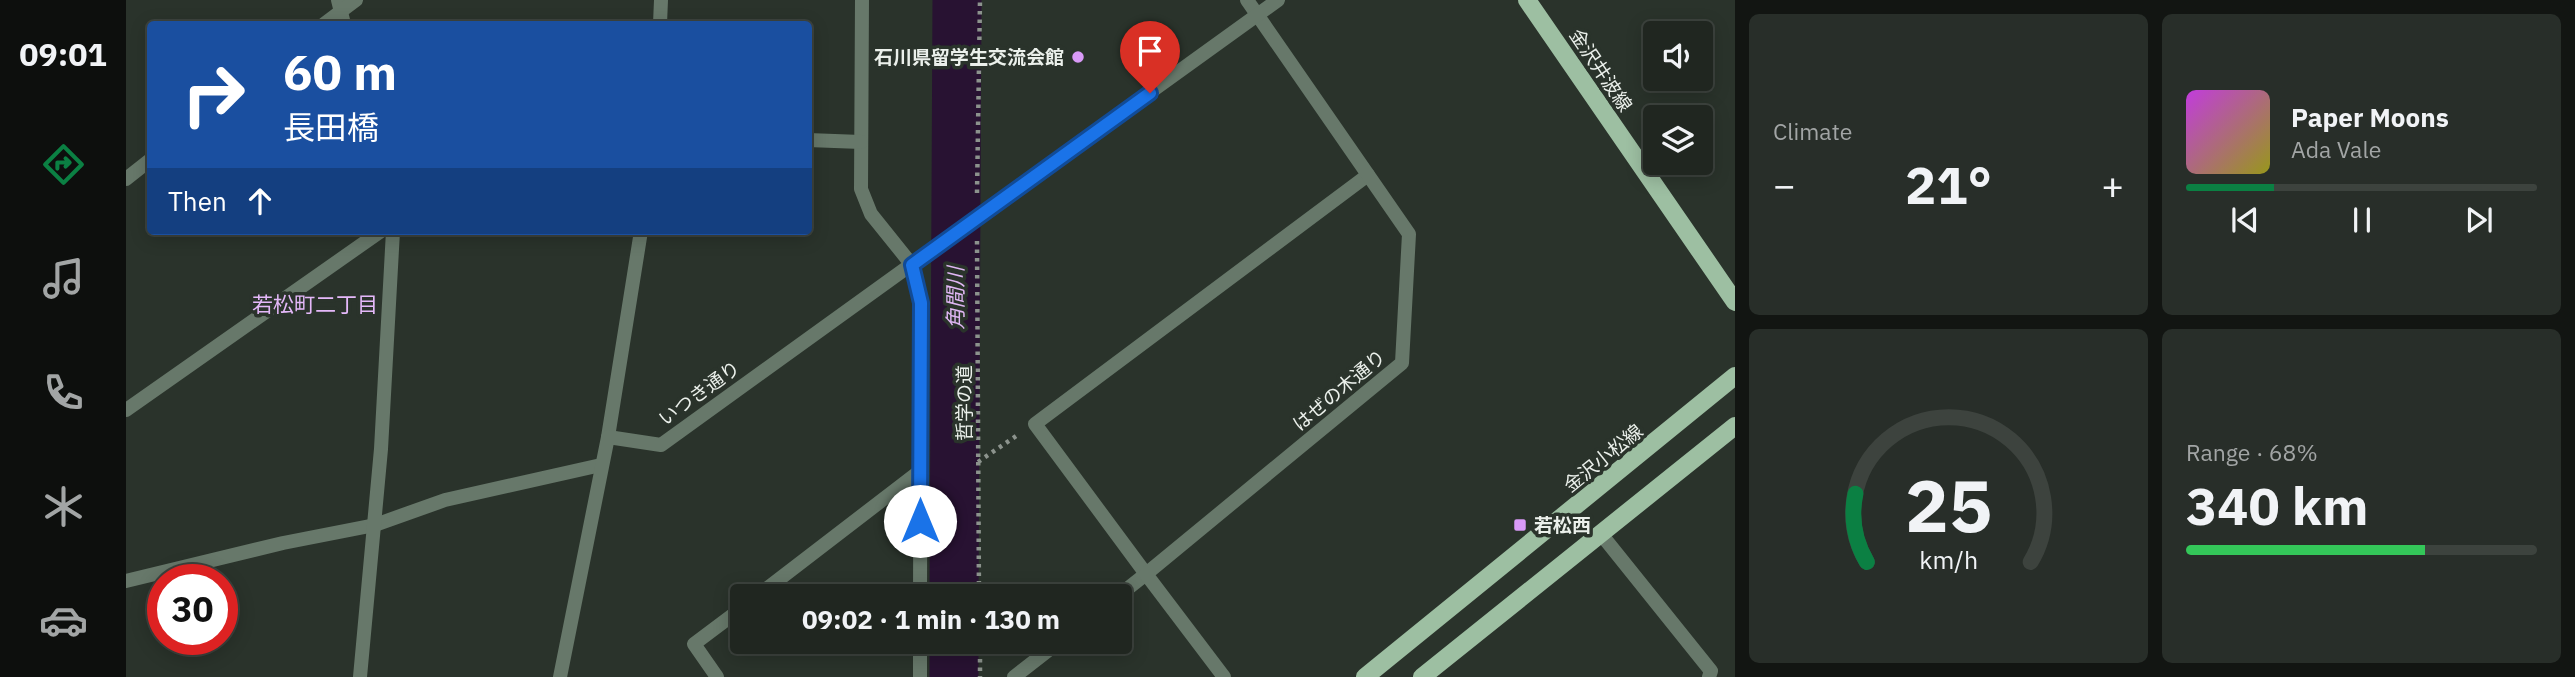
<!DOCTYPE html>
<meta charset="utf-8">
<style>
body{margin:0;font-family:"IBM Plex Sans","Noto Sans JP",sans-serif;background:#282e29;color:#f1f3f6;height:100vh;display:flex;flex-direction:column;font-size:26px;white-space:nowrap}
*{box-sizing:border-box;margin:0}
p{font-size:23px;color:#a2a5a5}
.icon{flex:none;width:38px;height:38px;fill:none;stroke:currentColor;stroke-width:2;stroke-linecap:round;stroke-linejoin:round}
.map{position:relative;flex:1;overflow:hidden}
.drawer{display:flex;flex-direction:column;gap:14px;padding:14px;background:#121512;width:840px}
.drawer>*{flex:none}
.top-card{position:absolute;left:21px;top:21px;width:665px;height:214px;border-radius:7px;box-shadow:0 4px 18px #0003,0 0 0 2px #3d433e;background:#1a4fa0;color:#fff;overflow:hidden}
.buttons{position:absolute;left:1517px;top:21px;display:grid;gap:14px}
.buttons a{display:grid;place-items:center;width:70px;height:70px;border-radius:7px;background:#202620;box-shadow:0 4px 18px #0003,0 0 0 2px #3d433e;font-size:35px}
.speed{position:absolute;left:21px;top:564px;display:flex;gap:14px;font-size:35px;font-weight:700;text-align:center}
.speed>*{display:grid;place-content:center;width:91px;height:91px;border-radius:50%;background:#202620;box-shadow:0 4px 18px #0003,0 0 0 2px #3d433e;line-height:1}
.speed .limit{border:10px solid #d22;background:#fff;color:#111}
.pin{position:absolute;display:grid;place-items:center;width:60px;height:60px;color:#fff;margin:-72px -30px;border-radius:50% 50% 50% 0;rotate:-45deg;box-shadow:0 0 7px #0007}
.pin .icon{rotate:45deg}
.me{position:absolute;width:77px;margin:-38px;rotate:0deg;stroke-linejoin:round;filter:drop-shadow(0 0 5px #0008)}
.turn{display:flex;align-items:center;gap:24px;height:147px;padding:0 21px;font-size:32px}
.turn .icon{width:91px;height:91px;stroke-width:2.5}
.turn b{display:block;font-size:49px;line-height:60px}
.then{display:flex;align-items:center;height:66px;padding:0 21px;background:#0003;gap:14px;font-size:26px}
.big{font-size:52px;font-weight:700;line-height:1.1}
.drawer .tile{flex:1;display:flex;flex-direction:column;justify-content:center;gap:10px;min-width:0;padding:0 24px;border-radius:10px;background:#282e29}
.drawer .dial{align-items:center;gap:0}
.dial svg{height:182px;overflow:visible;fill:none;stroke:#3d433e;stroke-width:7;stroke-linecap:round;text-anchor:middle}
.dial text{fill:#f1f3f6;stroke:none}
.song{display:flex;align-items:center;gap:21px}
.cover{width:84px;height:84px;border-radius:10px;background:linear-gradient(135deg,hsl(290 70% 55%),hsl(60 70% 35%))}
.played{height:7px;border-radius:4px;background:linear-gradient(90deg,#0b8043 25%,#3d433e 25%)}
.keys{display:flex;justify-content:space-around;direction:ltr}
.heat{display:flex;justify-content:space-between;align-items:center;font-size:38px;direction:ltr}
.charge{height:10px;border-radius:5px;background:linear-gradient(90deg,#34c759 68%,#3d433e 0)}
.drawer .tiles{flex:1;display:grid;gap:14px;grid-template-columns:repeat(2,1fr)}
.trip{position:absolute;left:604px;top:584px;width:402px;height:70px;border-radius:7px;background:#202620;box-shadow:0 4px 18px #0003,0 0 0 2px #3d433e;font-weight:700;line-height:70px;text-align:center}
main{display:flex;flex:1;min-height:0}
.menu{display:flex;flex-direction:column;width:126px;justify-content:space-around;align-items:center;background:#0d0f0d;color:#a2a5a5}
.menu .icon{width:49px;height:49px}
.menu .on{color:#0b8043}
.menu b{font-size:32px;color:#f1f3f6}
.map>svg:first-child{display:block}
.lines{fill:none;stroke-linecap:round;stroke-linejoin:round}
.river{stroke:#281232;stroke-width:49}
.path{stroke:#8c938d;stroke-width:4.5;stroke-dasharray:3.5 5;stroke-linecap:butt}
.minor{stroke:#67786a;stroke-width:14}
.tertiary{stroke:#67786a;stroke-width:14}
.primary{stroke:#9dbfa2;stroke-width:18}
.route-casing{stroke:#114b97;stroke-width:18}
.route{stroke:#1a73e8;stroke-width:12}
.poi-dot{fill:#d99af7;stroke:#2a332b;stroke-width:2.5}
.labels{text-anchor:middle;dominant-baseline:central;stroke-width:7;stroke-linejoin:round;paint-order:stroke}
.poi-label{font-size:19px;font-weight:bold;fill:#ebf0eb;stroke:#2a332b;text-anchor:end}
.street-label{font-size:19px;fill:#ebf0eb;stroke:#2a332b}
.water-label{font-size:21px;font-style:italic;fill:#dfb6f3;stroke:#2a332b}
.neighbourhood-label{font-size:21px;fill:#e4b8f9;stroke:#2a332b}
</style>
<main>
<nav class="menu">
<b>09:01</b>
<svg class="icon on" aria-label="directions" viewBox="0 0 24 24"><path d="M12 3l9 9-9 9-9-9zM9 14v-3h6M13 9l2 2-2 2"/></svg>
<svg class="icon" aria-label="music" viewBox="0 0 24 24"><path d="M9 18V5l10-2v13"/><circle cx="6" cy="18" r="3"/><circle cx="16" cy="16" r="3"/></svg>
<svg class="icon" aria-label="phone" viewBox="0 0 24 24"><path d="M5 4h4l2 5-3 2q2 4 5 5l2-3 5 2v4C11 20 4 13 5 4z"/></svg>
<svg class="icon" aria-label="climate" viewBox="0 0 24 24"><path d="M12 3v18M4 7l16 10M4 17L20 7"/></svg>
<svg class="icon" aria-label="car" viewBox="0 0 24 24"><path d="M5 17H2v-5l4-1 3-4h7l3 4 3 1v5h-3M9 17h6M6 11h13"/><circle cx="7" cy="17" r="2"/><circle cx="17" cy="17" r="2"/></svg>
</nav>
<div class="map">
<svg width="1609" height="677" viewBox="0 0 1609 677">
<rect width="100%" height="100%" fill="#2a332b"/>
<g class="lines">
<g class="river">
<polyline points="828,597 831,0"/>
<polyline points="828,677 828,642"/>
</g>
<g class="path">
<polyline points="851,193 854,0"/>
<polyline points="851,241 853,597"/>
<polyline points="852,462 893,434"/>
<polyline points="854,642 854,677"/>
</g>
<g class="minor">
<polyline points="212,0 218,24"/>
<polyline points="736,0 735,189 745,214 786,265 795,303 794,597"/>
<polyline points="682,140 735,142"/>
<polyline points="0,410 255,231"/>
<polyline points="1475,534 1585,671 1583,677"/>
<polyline points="0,581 157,543 249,525 319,500 475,465"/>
<polyline points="630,597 794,471"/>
<polyline points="991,597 1020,574 909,424 1242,175"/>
<polyline points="794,642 794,677"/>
<polyline points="234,677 255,449 267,231"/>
<polyline points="591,677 568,644 616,608"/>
<polyline points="888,677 933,642"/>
<polyline points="1098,677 1020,574 1276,363 1283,234 1121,0"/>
</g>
<g class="tertiary">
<polyline points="198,24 230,0"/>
<polyline points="534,24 535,0"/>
<polyline points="0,179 24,160"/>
<polyline points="482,437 515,231"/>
<polyline points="434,677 482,437 535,445 1152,0"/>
</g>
<g class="primary">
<polyline points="1401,0 1609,302"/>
<polyline points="1239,677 1609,376"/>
<polyline points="1296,677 1609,426"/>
</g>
</g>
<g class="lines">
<g class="route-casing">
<polyline id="route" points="794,521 795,303 786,265 1024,93"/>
</g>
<use href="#route" class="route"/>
</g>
<g class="poi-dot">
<circle cx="952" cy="57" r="7"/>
<rect x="1387" y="518" width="14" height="14" rx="3.5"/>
</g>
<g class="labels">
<g class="poi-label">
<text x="938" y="57">石川県留学生交流会館</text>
<text x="1408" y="525" text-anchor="start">若松西</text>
</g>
<g class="street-label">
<text transform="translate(1475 70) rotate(56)">金沢井波線</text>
<text transform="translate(1213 390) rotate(-40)">はぜの木通り</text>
<text transform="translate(573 393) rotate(-36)">いつき通り</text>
<text transform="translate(838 403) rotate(-90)">哲学の道</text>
<text transform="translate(1477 458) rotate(-39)">金沢小松線</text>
</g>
<g class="water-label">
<text transform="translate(829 298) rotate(-90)">角間川</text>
</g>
<g class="neighbourhood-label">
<text x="189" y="304">若松町二丁目</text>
</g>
</g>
</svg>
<div class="buttons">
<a><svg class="icon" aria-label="sound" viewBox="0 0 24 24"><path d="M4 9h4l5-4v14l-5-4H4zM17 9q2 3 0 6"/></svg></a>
<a><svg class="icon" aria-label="layers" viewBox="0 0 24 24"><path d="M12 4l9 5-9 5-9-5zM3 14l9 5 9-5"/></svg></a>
</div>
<div class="speed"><div class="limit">30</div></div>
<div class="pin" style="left:1024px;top:93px;background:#d93025"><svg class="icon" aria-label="arrive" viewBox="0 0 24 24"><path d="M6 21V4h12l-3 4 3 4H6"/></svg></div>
<svg class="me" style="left:794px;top:521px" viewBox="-20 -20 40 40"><circle r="19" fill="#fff"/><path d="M0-13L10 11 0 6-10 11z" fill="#1a73e8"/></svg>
<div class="trip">09:02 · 1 min · 130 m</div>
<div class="top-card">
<div class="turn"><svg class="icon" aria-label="right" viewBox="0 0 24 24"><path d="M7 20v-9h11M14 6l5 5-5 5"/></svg><div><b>60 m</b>長田橋</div></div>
<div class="then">Then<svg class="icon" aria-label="ahead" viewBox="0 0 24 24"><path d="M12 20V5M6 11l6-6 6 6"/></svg></div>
</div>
</div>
<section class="drawer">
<div class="tiles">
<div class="tile"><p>Climate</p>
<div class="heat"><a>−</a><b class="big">21°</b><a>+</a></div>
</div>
<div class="tile">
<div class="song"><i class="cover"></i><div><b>Paper Moons</b><p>Ada Vale</p></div></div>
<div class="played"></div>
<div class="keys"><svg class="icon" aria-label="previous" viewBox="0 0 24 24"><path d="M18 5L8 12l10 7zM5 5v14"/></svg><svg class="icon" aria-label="pause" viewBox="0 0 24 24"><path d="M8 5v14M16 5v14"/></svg><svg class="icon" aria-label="next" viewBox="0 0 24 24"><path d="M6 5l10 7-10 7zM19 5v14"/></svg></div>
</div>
<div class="tile dial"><svg viewBox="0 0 100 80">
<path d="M14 69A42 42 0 1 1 86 69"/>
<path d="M14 69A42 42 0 0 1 9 39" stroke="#0b8043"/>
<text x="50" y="56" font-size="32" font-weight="700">25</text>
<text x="50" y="72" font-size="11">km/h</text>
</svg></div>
<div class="tile"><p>Range · 68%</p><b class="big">340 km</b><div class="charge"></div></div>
</div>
</section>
</main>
